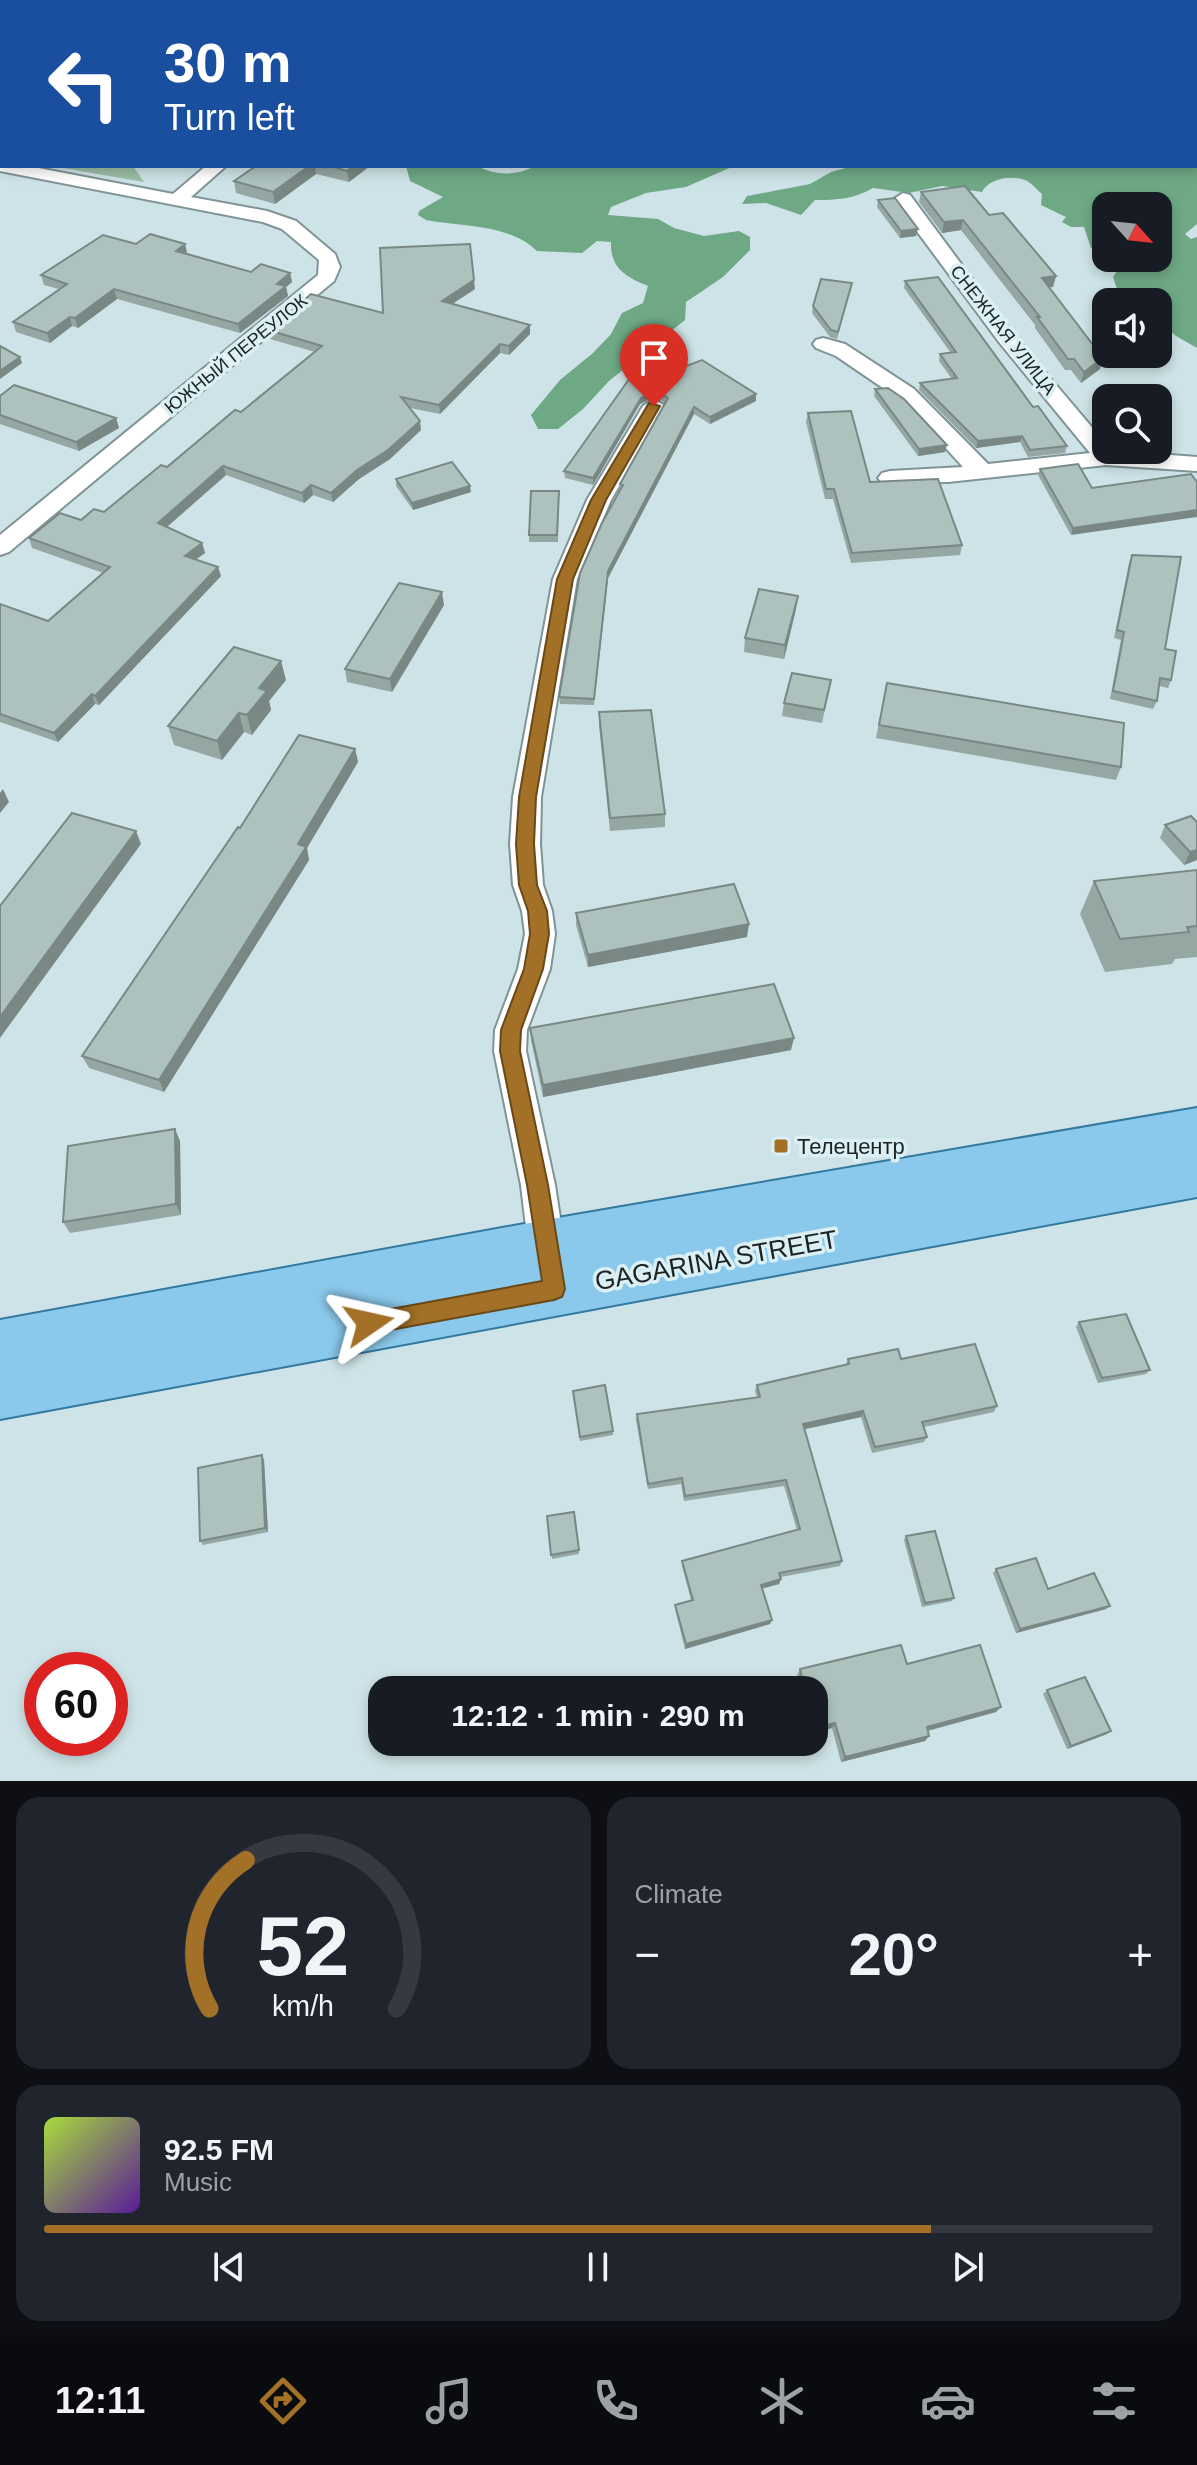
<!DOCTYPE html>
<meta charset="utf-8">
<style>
body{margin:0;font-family:Arial,sans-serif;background:#20242c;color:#f1f3f6;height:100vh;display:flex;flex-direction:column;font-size:30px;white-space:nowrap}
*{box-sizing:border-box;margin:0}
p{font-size:26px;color:#9ea1a6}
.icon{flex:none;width:44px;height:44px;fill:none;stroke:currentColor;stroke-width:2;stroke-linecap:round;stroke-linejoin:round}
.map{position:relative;height:1781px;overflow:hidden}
.details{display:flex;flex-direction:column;gap:16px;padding:16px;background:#0d0f14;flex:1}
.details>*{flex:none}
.guide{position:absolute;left:0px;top:0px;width:1198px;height:168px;box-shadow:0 4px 12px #0003;background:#1a4fa0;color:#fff;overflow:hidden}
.needle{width:52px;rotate:117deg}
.fabs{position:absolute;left:1092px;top:192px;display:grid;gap:16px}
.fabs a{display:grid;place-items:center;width:80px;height:80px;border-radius:16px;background:#171b24;box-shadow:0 4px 12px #0003;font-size:40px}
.speed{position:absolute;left:24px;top:1652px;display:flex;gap:16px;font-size:40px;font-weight:700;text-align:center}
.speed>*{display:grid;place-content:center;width:104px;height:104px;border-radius:50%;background:#171b24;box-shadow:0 4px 12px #0003;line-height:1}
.speed .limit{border:12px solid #d22;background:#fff;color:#111}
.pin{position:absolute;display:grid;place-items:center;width:68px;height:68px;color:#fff;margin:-82px -34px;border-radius:50% 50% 50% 0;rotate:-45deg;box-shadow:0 0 8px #0007}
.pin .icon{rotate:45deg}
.me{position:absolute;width:88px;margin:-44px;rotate:79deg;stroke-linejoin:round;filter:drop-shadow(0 0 6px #0008)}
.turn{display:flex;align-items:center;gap:28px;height:168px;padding:0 32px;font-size:36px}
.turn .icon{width:104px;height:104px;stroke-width:2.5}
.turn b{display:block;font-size:56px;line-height:68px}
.big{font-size:60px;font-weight:600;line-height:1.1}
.details .widget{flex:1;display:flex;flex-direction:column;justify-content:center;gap:12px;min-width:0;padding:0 28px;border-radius:24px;background:#20242c}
.details .dial{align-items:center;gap:0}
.dial svg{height:208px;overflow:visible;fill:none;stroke:#363941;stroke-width:7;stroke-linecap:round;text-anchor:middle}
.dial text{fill:#f1f3f6;stroke:none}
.song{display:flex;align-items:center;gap:24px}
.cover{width:96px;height:96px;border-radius:12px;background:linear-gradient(135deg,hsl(80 70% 55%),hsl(270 70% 35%))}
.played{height:8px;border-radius:4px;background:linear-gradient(90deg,#a27026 80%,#363941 80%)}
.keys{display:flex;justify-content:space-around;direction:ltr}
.heat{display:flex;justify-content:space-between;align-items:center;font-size:44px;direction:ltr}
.details .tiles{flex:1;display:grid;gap:16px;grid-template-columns:1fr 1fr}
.widget:last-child{grid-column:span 2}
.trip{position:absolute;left:368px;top:1676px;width:460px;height:80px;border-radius:24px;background:#171b24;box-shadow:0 4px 12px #0003;font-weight:600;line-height:80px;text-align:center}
.menu{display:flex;height:128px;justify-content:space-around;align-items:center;background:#090b0e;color:#9ea1a6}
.menu .icon{width:56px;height:56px}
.menu .selected{color:#a27026}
.menu b{font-size:36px;color:#f1f3f6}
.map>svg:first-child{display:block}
.green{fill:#9cbea7}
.forest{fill:#6ea884}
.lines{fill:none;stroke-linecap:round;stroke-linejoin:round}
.street-casing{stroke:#809497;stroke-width:4}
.primary-casing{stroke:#32789f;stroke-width:4}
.street{fill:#fff;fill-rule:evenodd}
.primary{fill:#8bc9ec;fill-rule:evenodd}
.wall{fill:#95a7a3}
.shaded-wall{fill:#798885}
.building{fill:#adc2be;stroke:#798885;stroke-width:2}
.route{fill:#a27026;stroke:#694919;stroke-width:2}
.poi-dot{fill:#a27026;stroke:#dbf0f4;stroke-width:3}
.labels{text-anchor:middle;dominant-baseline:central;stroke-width:7;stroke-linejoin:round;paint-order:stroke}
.far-street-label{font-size:18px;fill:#1c2325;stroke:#dbf0f4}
.poi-label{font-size:22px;fill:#1c2325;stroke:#dbf0f4;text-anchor:start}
.near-street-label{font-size:26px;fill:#1c2325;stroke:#dbf0f4}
</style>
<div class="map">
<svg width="1197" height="1781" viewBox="0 0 1197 1781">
<rect width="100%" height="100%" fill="#cee3e7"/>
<polygon class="green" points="51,166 133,166 144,182"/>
<g class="forest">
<path d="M 1197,161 L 1197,224 L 1185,234 L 1191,239 L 1197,237 L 1197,348 L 1176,336 L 1160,322 L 1158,302 C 1143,301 1125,304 1112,297 L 1117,289 L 1113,277 L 1117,271 L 1115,258 L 1158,258 L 1158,206 L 1106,206 L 1106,252 L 1091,248 L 1084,227 L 1071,227 L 1062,222 L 1066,217 L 1041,205 L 1042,194 C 1037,190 1031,182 1025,180 C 1011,175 989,178 982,192 L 942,186 L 909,193 L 873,188 C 854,199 837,200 815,200 L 801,215 L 766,203 L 742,204 L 747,196 L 810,184 L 831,172 L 853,166 L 1196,166 Z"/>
<path d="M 406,166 L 477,166 C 496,176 517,176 535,166 L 734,166 L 686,187 L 646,193 L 611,207 L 608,215 L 658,219 L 674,228 L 704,236 L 739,231 L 750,237 L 750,250 L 723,277 L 686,302 L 685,320 L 609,381 L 583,409 L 558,429 L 538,429 L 531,415 L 560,380 L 593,353 L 611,334 L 622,313 L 643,303 L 648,286 C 626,277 610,268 611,242 L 597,241 L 582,253 L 537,251 C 510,224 463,227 426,220 L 418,215 L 419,211 L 443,197 L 410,181 Z"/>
</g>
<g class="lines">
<g class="street-casing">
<g id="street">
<polygon points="0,161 2,166 28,166 173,194 206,166 226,166 191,197 267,211 296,221 335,254 340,267 334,281 9,552 0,555 0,535 318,275 319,260 282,229 263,222 0,171"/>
<polygon points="903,193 910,195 1013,334 1106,444 1106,450 1197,457 1197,471 1106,465 948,482 882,483 878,478 882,473 890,471 963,467 905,403 836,356 816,348 813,344 816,340 823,338 845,344 914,389 988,464 1090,453 999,342 896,203 894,199"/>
<polygon points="654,399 665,406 611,500 577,579 541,797 540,844 543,885 552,911 555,934 550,969 527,1030 526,1051 555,1185 564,1244 559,1256 546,1261 533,1256 528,1244 521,1185 494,1051 495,1030 518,969 525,934 522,911 513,885 510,844 513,797 553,579 587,500 643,406"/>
</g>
</g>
<g class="primary-casing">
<polygon id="primary" points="1197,1108 1197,1197 0,1419 0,1320 546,1220"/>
</g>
<use href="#street" class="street"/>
<use href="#primary" class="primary"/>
</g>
<g class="wall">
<polygon points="17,0 267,0 280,2 20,2"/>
<polygon points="256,166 370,166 349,182 316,174 275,204 236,193 234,181"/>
<polygon points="921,192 989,215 1056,276 1053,287 1049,287 1100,369 1081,383 1071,370 1065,370 1035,328 1035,325 961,230 942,233 919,202"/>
<polygon points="878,200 916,236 900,238 877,207"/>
<polygon points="136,244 185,244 187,253 251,272 290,273 292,282 286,287 288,296 240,333 117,299 78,328 72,326 50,343 16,332 13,322 59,289 44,285 41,275"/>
<polygon points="905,281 1033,407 1067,446 1065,453 1028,457 1020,442 976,448 919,390 920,383 952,379 939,361 940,354 951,353 904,288"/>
<polygon points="852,283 837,339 830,337 812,313 813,306"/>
<polygon points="475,289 452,304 530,325 530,334 509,355 500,353 440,414 410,408 421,430 390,459 359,479 333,502 313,495 304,503 226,475 167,527 202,543 205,553 196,559 221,576 99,705 95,704 58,742 0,722 0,604 48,621 103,573 32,548 29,538 104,512 241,412 315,352 270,339 268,330 383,313"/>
<polygon points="639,365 756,394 756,401 710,424 694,414 608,578 594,705 560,704 559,697 620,491 620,484 665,403 656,396 640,404 593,485 565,478 564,471"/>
<polygon points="875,389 945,452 918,456 874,396"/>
<polygon points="1097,393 1106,398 1106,412 1095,399"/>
<polygon points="0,396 116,418 119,428 79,451 0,424"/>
<polygon points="808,413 870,482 962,545 960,555 851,563 833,499 825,499 806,422"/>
<polygon points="1040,469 1092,488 1071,535 1038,475"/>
<polygon points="396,479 471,492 413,510 396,486"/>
<polygon points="559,491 558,542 529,542 529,535"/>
<polygon points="1132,555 1165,649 1171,680 1168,688 1159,686 1157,701 1153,709 1110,699 1121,640 1114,638 1129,563"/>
<polygon points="798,596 796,609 784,659 744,652 745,638"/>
<polygon points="444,605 392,692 347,682 345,669"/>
<polygon points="286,680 269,701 271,710 252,735 244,732 222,760 174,745 168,726"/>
<polygon points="831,680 822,723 782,716 784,703"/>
<polygon points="887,683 1121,767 1116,780 876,738"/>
<polygon points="599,712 665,814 665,827 610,831 599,726"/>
<polygon points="355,749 358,762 307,848 309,860 164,1092 89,1068 82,1056 240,828"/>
<polygon points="1165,825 1197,860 1184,865 1160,838"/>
<polygon points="1197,870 1197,957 1175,959 1172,964 1105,972 1080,914 1094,881"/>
<polygon points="576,913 747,937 588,967 576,925"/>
<polygon points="530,1028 791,1050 543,1097 531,1040"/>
<polygon points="180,1141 181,1215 70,1233 63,1222"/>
<polygon points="1079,1322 1150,1370 1146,1374 1098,1383 1076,1327"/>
<polygon points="848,1359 901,1359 997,1406 994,1412 924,1427 927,1437 924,1442 872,1453 861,1417 805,1429 842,1561 840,1566 781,1577 779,1584 762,1589 770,1624 685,1649 675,1609 675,1605 691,1600 682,1566 682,1561 797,1530 784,1486 684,1501 681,1484 648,1489 636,1420 637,1414 757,1397 755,1391 757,1385 846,1364"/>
<polygon points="573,1395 613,1431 613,1435 580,1441"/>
<polygon points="264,1460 268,1532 203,1545 200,1541"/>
<polygon points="547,1516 579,1550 579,1554 552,1559"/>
<polygon points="906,1536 954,1598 952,1601 922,1607 904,1540"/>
<polygon points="996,1569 1048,1589 1106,1609 1016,1633 993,1573"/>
<polygon points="907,1664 996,1712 928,1731 929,1736 925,1741 841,1762 832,1728 814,1733 814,1690 801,1690 797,1675 800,1669"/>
<polygon points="1047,1690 1107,1734 1067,1749 1043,1694"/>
</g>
<g class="shaded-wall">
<polygon points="309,166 315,166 316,174 275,204 273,192"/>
<polygon points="353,166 370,166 349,182 347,171"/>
<polygon points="963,220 961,230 942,233 944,222"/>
<polygon points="918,229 916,236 900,238 901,231"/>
<polygon points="185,244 187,253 176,251"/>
<polygon points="290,273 292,282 286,287 288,296 240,333 238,324 277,284"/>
<polygon points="1056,276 1053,287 1040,289 1042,278"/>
<polygon points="474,280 475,289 443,310 442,301"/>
<polygon points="114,289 117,299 78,328 75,318"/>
<polygon points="70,317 72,326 50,343 47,333"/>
<polygon points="530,325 530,334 509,355 509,346"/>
<polygon points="500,344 500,353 440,414 439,405"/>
<polygon points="20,357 22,363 0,379 0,371"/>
<polygon points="1103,358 1100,369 1081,383 1084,372"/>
<polygon points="656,390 656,396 640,404 593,485 593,478 641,398"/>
<polygon points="756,394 756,401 710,424 710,417"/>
<polygon points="694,407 694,414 608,578 594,705 608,571"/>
<polygon points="116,418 119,428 79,451 76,442"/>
<polygon points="1163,419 1160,426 1158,427 1158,420"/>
<polygon points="420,421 421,430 390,459 359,479 333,502 331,493 357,470"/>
<polygon points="1022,436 1020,442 976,448 978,441"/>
<polygon points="947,445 945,452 918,456 919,449"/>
<polygon points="223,466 226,475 161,532 158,523"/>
<polygon points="311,485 313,495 304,503 302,493"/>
<polygon points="470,486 471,492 413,510 412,503"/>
<polygon points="1197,510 1197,517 1071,535 1073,528"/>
<polygon points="202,543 205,553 188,565 185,556"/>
<polygon points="218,567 221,576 99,705 95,696"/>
<polygon points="442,592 444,605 392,692 390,679"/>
<polygon points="798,596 796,609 784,659 785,645"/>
<polygon points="281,661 286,680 269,701 271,710 252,735 247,715 259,688"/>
<polygon points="92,694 95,704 58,742 54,733"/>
<polygon points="239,713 244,732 222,760 217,741"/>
<polygon points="355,749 358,762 307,848 309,860 164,1092 159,1080"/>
<polygon points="3,789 9,802 0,813 0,793"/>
<polygon points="136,831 141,844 0,1038 0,1017"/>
<polygon points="1197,850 1197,860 1184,865 1190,852"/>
<polygon points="749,924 747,937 588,967 588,955"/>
<polygon points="794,1038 791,1050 543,1097 543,1085"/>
<polygon points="175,1129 180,1141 181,1215 176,1204"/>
<polygon points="863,1411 861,1417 801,1430 803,1424"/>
<polygon points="262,1455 264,1460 268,1532 265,1528"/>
<polygon points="781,1579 779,1584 759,1589 761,1585"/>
<polygon points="1110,1606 1106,1609 1016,1633 1020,1629"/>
<polygon points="772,1620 770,1624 685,1649 686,1644"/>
<polygon points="1001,1707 996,1712 922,1732 927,1727"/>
<polygon points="835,1723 832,1728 814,1733 816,1728"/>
<polygon points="1111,1731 1107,1734 1067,1749 1071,1746"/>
<polygon points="929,1736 925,1741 841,1762 845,1757"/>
</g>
<g class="building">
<polygon points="49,0 267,0 280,2 53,2"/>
<polygon points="537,0 564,0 567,2 532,2"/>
<polygon points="711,0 759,0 759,2 710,2"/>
<polygon points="256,166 309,166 273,192 234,181"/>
<polygon points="330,166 353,166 347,171"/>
<polygon points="965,186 989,215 1003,213 1056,276 1042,278 1103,358 1084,372 1074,359 1068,359 1037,317 1040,317 963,220 944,222 921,192"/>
<polygon points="895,198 918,229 901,231 878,200"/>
<polygon points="150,234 185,244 176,251 251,272 261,264 290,273 277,284 286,286 238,324 114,289 75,318 70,317 47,333 13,322 67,284 41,275 103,235 136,244"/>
<polygon points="470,244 474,280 442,301 530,325 509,346 500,344 439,405 401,397 420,421 388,450 357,470 331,493 311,485 302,493 223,466 158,523 202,543 185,556 218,567 95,696 92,694 54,733 0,714 0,604 48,621 110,567 29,538 60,513 81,520 94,509 104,512 161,465 167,467 235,410 241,412 322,346 268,330 311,294 383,313 380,248"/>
<polygon points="938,277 1033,407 1038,406 1067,446 1030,450 1022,436 978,441 920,383 957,378 940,354 956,352 905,281"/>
<polygon points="821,279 852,283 838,332 831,330 813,306"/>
<polygon points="0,346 20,357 0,371"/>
<polygon points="702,360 756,394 710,417 694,407 608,571 594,699 559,697 580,573 602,523 623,485 620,484 668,398 656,390 641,398 593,478 564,471 639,365 670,372"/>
<polygon points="14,385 116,418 76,442 0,415 0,396"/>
<polygon points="1134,387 1144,398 1106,398 1106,403 1097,393"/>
<polygon points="888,388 904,399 947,445 919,449 875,389"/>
<polygon points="851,411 870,482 938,479 962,545 852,553 834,489 826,489 808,413"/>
<polygon points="452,462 470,486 412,503 396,479"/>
<polygon points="1078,464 1092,488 1191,474 1197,482 1197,510 1073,528 1040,469"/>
<polygon points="531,491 559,491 557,535 529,535"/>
<polygon points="1132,555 1181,557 1165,649 1176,651 1171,680 1160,678 1157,701 1113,691 1124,632 1117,630"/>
<polygon points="399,583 442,592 390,679 345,669"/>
<polygon points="759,589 798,596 785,645 745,638"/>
<polygon points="234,647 281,661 259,688 267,691 247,715 239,713 217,741 168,726"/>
<polygon points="792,673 831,680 824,710 784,703"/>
<polygon points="887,683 1124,723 1121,767 879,725"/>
<polygon points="651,710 665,814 610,818 599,712"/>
<polygon points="299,735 355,749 298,844 306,847 159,1080 82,1056 238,827 240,828"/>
<polygon points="72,813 136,831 0,1017 0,906"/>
<polygon points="1191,816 1197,822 1197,850 1190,852 1165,825"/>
<polygon points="1197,870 1197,926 1187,927 1189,932 1120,939 1094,881"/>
<polygon points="734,884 749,924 588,955 576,913"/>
<polygon points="774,984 794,1038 543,1085 530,1028"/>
<polygon points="175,1129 176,1204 63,1222 68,1146"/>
<polygon points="1126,1314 1150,1370 1102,1378 1079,1322"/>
<polygon points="975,1344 997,1406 922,1422 927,1437 875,1447 863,1411 803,1424 842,1561 779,1573 781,1579 761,1585 772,1620 686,1644 675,1605 693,1600 682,1561 800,1529 786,1480 685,1496 682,1478 648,1484 637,1414 760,1397 757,1385 849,1364 848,1359 898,1349 901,1359"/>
<polygon points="605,1385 613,1431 580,1437 573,1391"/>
<polygon points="262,1455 265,1528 200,1541 198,1468"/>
<polygon points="574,1512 579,1550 551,1555 547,1516"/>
<polygon points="935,1531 954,1598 925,1603 906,1536"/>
<polygon points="1036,1558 1048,1589 1094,1573 1110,1606 1020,1629 996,1569"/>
<polygon points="901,1645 907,1664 980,1645 1001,1707 927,1727 929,1736 845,1757 835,1723 816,1728 814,1722 814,1690 805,1690 800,1669"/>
<polygon points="1085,1677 1111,1731 1071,1746 1047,1690"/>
</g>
<polygon class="route" points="649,403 660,406 606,500 573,579 536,797 534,844 537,885 547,911 549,934 543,969 521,1030 520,1051 548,1185 565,1289 562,1297 554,1300 369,1334 361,1331 358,1323 361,1316 369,1313 542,1281 527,1185 500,1051 501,1030 524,969 530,934 528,911 519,885 516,844 519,797 557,579 591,500"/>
<rect class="poi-dot" x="773" y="1138" width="16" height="16" rx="4"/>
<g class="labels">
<g class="far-street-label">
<text transform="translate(1003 330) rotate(52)">СНЕЖНАЯ УЛИЦА</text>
<text transform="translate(236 354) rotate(-39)">ЮЖНЫЙ ПЕРЕУЛОК</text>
</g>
<g class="poi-label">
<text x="797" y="1146">Телецентр</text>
</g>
<g class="near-street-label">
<text transform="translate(716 1260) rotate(-10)">GAGARINA STREET</text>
</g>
</g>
</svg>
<div class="fabs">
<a><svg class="needle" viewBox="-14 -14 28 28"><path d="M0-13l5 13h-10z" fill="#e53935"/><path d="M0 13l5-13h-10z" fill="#9ea1a6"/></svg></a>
<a><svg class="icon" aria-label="sound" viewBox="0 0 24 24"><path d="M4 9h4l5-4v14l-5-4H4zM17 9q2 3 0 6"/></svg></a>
<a><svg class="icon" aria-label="search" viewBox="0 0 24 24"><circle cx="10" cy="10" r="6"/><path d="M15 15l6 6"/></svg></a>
</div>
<div class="speed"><div class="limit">60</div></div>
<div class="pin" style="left:654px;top:406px;background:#d93025"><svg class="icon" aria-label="arrive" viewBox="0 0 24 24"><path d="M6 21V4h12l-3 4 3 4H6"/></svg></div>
<svg class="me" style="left:369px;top:1323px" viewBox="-20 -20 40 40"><path d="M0-17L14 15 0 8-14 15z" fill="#a27026" stroke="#fff" stroke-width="4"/></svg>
<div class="trip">12:12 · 1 min · 290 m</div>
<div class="guide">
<div class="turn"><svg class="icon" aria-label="left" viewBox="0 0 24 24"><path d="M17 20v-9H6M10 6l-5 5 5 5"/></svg><div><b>30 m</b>Turn left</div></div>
</div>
</div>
<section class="details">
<div class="tiles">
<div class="widget dial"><svg viewBox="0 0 100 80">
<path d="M14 69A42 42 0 1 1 86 69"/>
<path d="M14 69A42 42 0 0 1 28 12" stroke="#a27026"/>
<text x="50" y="56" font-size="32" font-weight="700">52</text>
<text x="50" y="72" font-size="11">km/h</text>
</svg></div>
<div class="widget"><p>Climate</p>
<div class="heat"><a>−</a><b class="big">20°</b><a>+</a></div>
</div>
<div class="widget">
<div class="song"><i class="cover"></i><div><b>92.5 FM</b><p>Music</p></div></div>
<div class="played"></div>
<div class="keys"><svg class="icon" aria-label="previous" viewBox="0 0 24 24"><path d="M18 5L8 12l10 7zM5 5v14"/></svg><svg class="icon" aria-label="pause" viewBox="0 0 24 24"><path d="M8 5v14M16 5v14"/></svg><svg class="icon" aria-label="next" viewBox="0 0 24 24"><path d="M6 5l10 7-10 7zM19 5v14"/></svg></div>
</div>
</div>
</section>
<nav class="menu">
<b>12:11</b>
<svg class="icon selected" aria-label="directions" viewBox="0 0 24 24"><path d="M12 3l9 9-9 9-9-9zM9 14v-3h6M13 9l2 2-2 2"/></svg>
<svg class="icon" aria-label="music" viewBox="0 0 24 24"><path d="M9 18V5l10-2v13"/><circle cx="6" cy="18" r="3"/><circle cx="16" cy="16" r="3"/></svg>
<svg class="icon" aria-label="phone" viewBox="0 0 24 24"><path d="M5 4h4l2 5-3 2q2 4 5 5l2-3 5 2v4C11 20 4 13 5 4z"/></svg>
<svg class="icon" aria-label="climate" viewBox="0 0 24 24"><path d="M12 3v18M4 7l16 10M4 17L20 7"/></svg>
<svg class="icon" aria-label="car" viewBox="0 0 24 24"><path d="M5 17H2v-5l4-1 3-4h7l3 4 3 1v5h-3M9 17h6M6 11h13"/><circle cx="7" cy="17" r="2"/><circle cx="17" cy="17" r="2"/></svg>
<svg class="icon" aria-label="filters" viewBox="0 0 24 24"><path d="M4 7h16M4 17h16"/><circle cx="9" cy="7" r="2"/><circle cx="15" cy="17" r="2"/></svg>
</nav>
